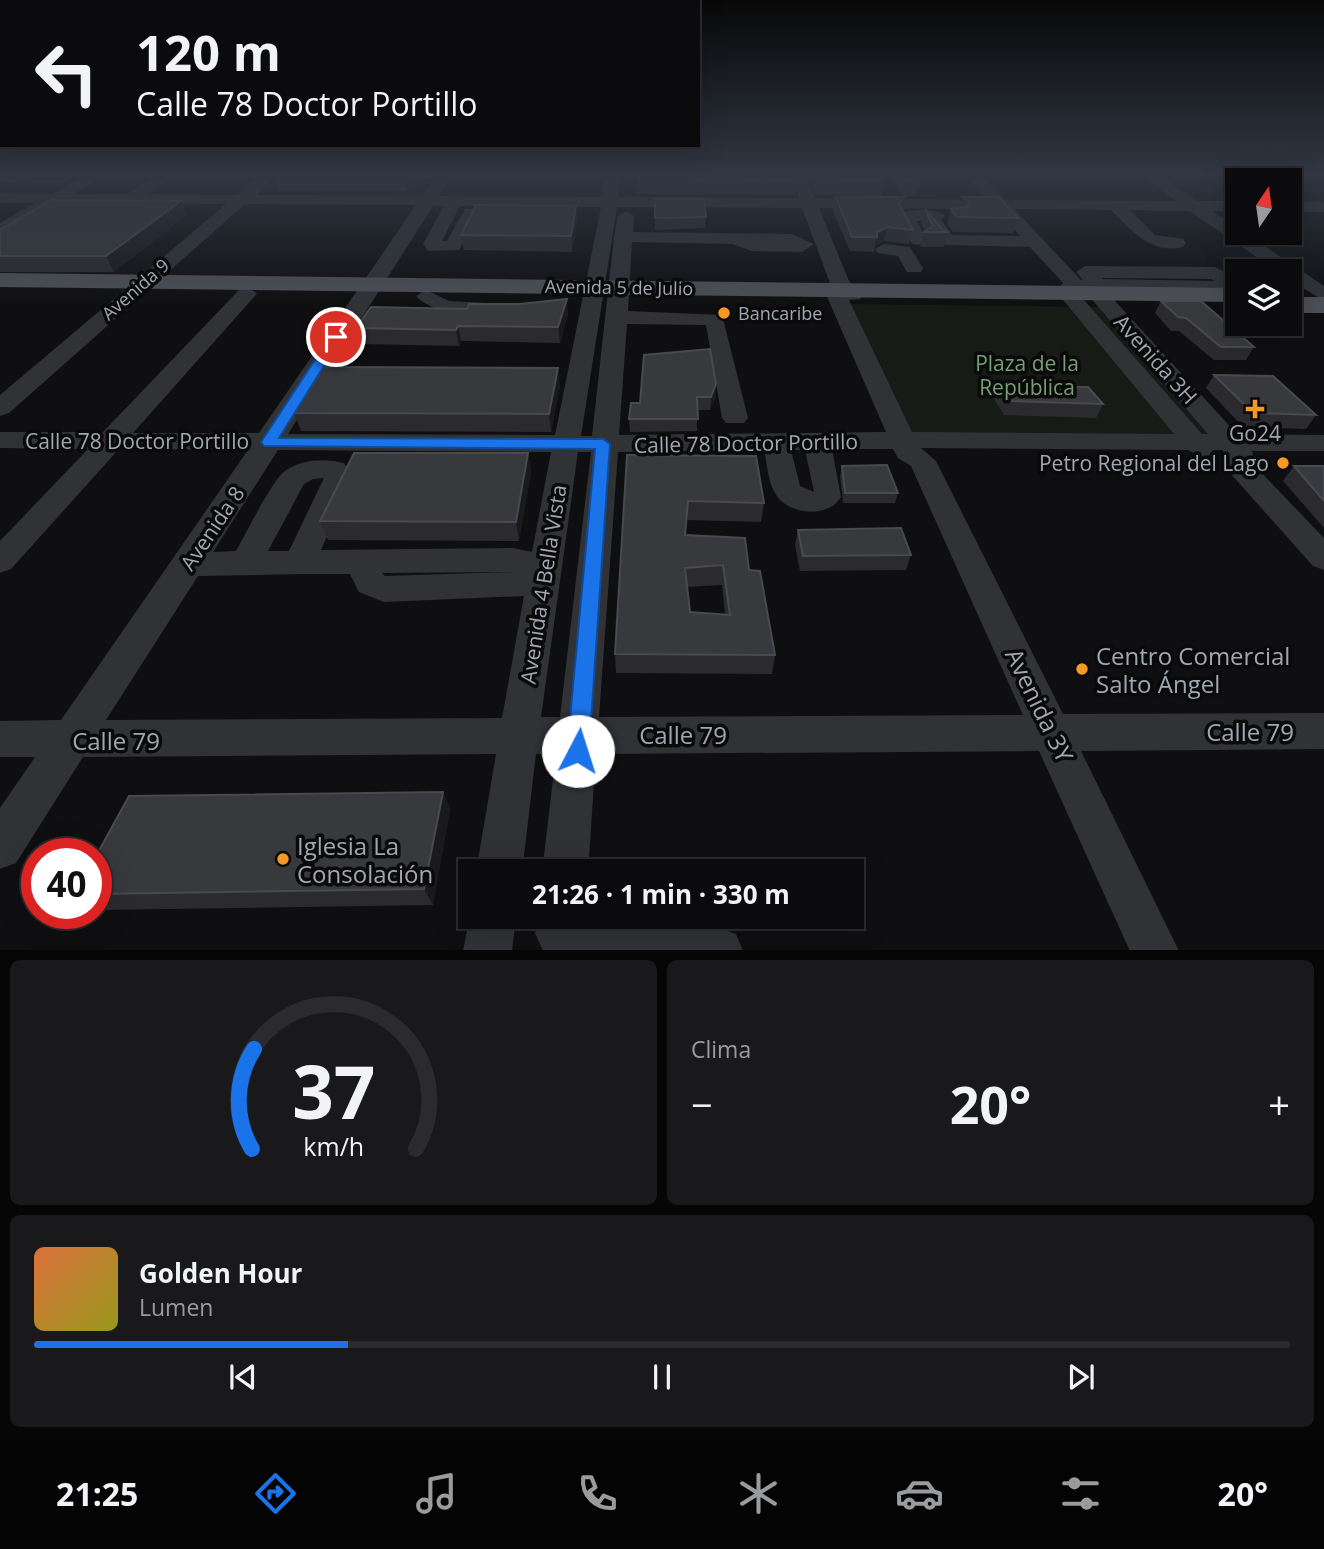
<!DOCTYPE html>
<html lang="es">
<meta charset="utf-8">
<style>
body{margin:0;font-family:"Open Sans",sans-serif;background:#19191b;color:#f1f3f6;height:100vh;display:flex;flex-direction:column;font-size:26px;white-space:nowrap}
*{box-sizing:border-box;margin:0}
p{font-size:23px;color:#9a9b9d}
.icon{flex:none;width:38px;height:38px;fill:none;stroke:currentColor;stroke-width:2;stroke-linecap:round;stroke-linejoin:round}
.map{position:relative;height:950px;overflow:hidden}
.details{display:flex;flex-direction:column;gap:10px;padding:10px;background:#060607;flex:1}
.details>*{flex:none}
.hud{position:absolute;left:0px;top:0px;width:700px;height:147px;box-shadow:0 7px 28px #0002,0 0 0 2px #2b2b2e;background:#0b0b0d;color:#f1f3f6;overflow:hidden}
.needle{width:46px;rotate:13deg}
.fabs{position:absolute;left:1225px;top:168px;display:grid;gap:14px}
.fabs a{display:grid;place-items:center;width:77px;height:77px;border-radius:0px;background:#0b0b0d;box-shadow:0 7px 28px #0002,0 0 0 2px #2b2b2e;font-size:35px}
.speed{position:absolute;left:21px;top:838px;display:flex;gap:14px;font-size:35px;font-weight:700;text-align:center}
.speed>*{display:grid;place-content:center;width:91px;height:91px;border-radius:50%;background:#0b0b0d;box-shadow:0 7px 28px #0002,0 0 0 2px #2b2b2e;line-height:1}
.speed .limit{border:10px solid #d22;background:#fff;color:#111}
.pin{position:absolute;display:grid;place-items:center;width:60px;height:60px;color:#fff;margin:-30px;border:4px solid #fff;border-radius:50%;box-shadow:0 2px 7px #0007}
.me{position:absolute;width:77px;margin:-38px;rotate:5deg;stroke-linejoin:round;filter:drop-shadow(0 0 5px #0008)}
.turn{display:flex;align-items:center;gap:24px;height:147px;padding:0 21px;font-size:32px}
.turn .icon{width:91px;height:91px;stroke-width:2.5}
.turn b{display:block;font-size:49px;line-height:60px}
.big{font-size:52px;font-weight:700;line-height:1.1}
.details .card{flex:1;display:flex;flex-direction:column;justify-content:center;gap:10px;min-width:0;padding:0 24px;border-radius:10px;background:#19191b}
.details .dial{align-items:center;gap:0}
.dial svg{height:182px;overflow:visible;fill:none;stroke:#2b2b2e;stroke-width:7;stroke-linecap:round;text-anchor:middle}
.dial text{fill:#f1f3f6;stroke:none}
.song{display:flex;align-items:center;gap:21px}
.cover{width:84px;height:84px;border-radius:10px;background:linear-gradient(135deg,hsl(20 70% 55%),hsl(60 70% 35%))}
.played{height:7px;border-radius:4px;background:linear-gradient(90deg,#1a73e8 25%,#2b2b2e 25%)}
.keys{display:flex;justify-content:space-around;direction:ltr}
.heat{display:flex;justify-content:space-between;align-items:center;font-size:38px;direction:ltr}
.details .tiles{flex:1;display:grid;gap:10px;grid-template-columns:1fr 1fr}
.card:last-child{grid-column:span 2}
.trip{position:absolute;left:458px;top:859px;width:406px;height:70px;border-radius:0px;background:#0b0b0d;box-shadow:0 7px 28px #0002,0 0 0 2px #2b2b2e;font-weight:700;line-height:70px;text-align:center}
.tabs{display:flex;height:112px;justify-content:space-around;align-items:center;background:#040405;color:#9a9b9d}
.tabs .icon{width:49px;height:49px}
.tabs .active{color:#1a73e8}
.tabs b{font-size:32px;color:#f1f3f6}
.map>svg:first-child{display:block}
.green{fill:#161b16}
.lines{fill:none;stroke-linecap:round;stroke-linejoin:round}
.minor{fill:#303236;fill-rule:evenodd}
.major{fill:#4c4f55;fill-rule:evenodd}
.wall{fill:#2b2b2f;fill-rule:evenodd}
.shaded-wall{fill:#1a1a1d}
.building{fill:#37393d;stroke:#484a4f;stroke-width:2;fill-rule:evenodd}
.route{fill:#1a73e8;stroke:#114b97;stroke-width:2}
.poi-dot{fill:#f49924;stroke:#0a0a0b;stroke-width:2.5}
.labels{text-anchor:middle;dominant-baseline:central;stroke-width:7;stroke-linejoin:round;paint-order:stroke}
.far-street-label{font-size:18px;fill:#a0a7b2;stroke:#0a0a0b}
.far-poi-label{font-size:18px;fill:#a0a7b2;stroke:#0a0a0b;text-anchor:start}
.street-label{font-size:21px;fill:#a0a7b2;stroke:#0a0a0b}
.park-label{font-size:21px;fill:#789e76;stroke:#0a0a0b}
.poi-label{font-size:21px;fill:#a0a7b2;stroke:#0a0a0b}
.near-poi-label{font-size:24px;fill:#a0a7b2;stroke:#0a0a0b;text-anchor:start}
.near-street-label{font-size:24px;fill:#a0a7b2;stroke:#0a0a0b}
</style>
<div class="map">
<svg width="1324" height="951" viewBox="0 0 1324 951">
<rect width="100%" height="100%" fill="#0f0f11"/>
<polygon class="green" points="845,304 1113,307 1238,447 912,444"/>
<g class="lines">
<g class="minor">
<path d="M 88,173 L 106,173 L 74,194 L 127,194 L 161,173 L 178,173 L 148,194 L 237,195 L 263,173 L 279,173 L 256,195 L 423,196 L 435,178 L 375,177 L 368,173 L 453,173 L 439,196 L 602,197 L 606,173 L 620,173 L 618,197 L 799,198 L 790,173 L 804,173 L 815,198 L 987,200 L 964,173 L 979,173 L 1005,200 L 1176,201 L 1139,173 L 1156,173 L 1197,201 L 1237,201 L 1237,211 L 1212,211 L 1237,228 L 1237,233 L 1245,233 L 1324,286 L 1324,301 L 1290,280 L 1290,271 L 1277,271 L 1190,211 L 1130,210 L 1155,235 L 1183,239 L 1186,243 L 1183,247 C 1151,255 1131,230 1111,210 L 1014,209 L 1081,280 L 1083,280 L 1076,272 L 1085,266 L 1215,267 L 1237,278 L 1237,293 L 1106,291 L 1237,434 L 1324,435 L 1324,451 L 1252,451 L 1255,466 L 1324,538 L 1324,570 L 1313,566 L 1231,474 L 1227,468 L 1227,456 L 1222,450 L 1213,450 L 1210,455 L 1201,457 L 1188,450 L 921,448 L 936,461 L 1063,714 L 1324,713 L 1324,749 L 1081,751 L 1179,951 L 1130,951 L 1039,751 L 596,754 L 588,872 L 542,872 L 556,754 L 536,754 L 522,872 L 476,872 L 496,754 L 83,757 L 16,863 L 0,869 L 0,808 L 35,757 L 0,757 L 0,721 L 61,720 L 248,450 L 119,449 L 11,569 L 0,573 L 0,541 L 88,449 L 0,448 L 0,432 L 103,432 L 240,289 L 247,287 L 257,293 L 254,297 L 133,433 L 259,433 L 416,205 L 245,204 L 9,413 L 0,416 L 0,395 L 226,204 L 58,203 L 0,235 L 0,223 L 35,203 L 0,203 L 0,193 L 52,194 ZM 433,206 L 444,206 L 423,244 L 428,251 L 459,250 L 477,217 L 498,217 L 506,212 L 498,207 L 465,209 L 447,241 L 442,241 L 460,206 L 601,207 L 555,435 L 288,434 ZM 617,207 L 802,208 L 830,283 L 825,290 L 828,299 L 886,432 L 619,435 L 627,324 L 706,325 L 722,418 L 726,423 L 744,423 L 748,418 L 722,315 L 628,311 L 632,242 L 732,244 L 752,251 L 802,252 L 814,244 L 792,234 L 633,232 L 634,216 L 626,211 L 618,216 L 614,237 L 592,436 L 581,436 ZM 819,208 L 996,209 L 1020,236 L 952,235 L 941,220 L 945,216 C 936,208 907,208 898,216 L 912,244 L 918,245 L 927,240 L 917,221 L 924,221 L 941,244 L 947,245 L 1030,247 L 1063,283 L 1056,291 L 1059,295 L 1174,434 L 912,432 L 849,300 L 860,299 L 863,295 L 849,281 ZM 1102,278 L 1211,279 L 1215,281 L 1103,279 ZM 1077,292 L 1088,295 L 1208,434 L 1202,434 ZM 832,449 L 893,449 L 898,458 L 911,466 L 1023,715 L 599,717 L 618,452 L 764,450 C 767,463 768,482 775,493 C 787,515 828,519 841,497 ZM 278,450 L 551,452 L 532,552 L 513,548 L 321,550 L 353,477 L 344,463 C 326,458 301,459 285,471 C 272,480 246,534 236,551 L 213,552 ZM 791,450 L 805,450 L 814,492 L 800,486 ZM 578,452 L 591,452 L 560,717 L 541,717 ZM 324,478 L 289,551 L 268,551 L 304,484 L 313,479 ZM 513,572 L 385,576 L 382,573 ZM 304,574 L 350,574 L 359,592 L 384,602 L 524,596 L 502,718 L 106,720 L 198,576 Z"/>
<polygon points="1314,173 1324,173 1324,179"/>
<polygon points="0,174 62,175 69,179 62,183 0,182"/>
<rect x="1290" y="202" width="34" height="10"/>
<polygon points="884,244 910,247 923,268 921,272 907,272 898,256 878,253 875,249"/>
<path d="M 426,290 L 449,301 L 486,303 L 496,309 C 484,325 428,311 416,296 Z"/>
<polygon points="471,911 471,917 516,917 512,951 463,951"/>
<polygon points="541,917 699,920 736,934 743,951 543,951 535,933"/>
</g>
<g class="major">
<polygon points="0,273 1237,288 1237,302 0,287"/>
<rect x="1290" y="297" width="34" height="16"/>
</g>
</g>
<g class="wall">
<polygon points="274,173 413,173 415,180 407,191 280,191"/>
<polygon points="638,173 797,180 795,195 638,194"/>
<polygon points="805,173 880,173 884,181 881,196 817,195"/>
<polygon points="888,173 912,173 919,181 916,197 903,196"/>
<polygon points="836,197 904,197 901,209 913,230 909,244 884,241 875,246 874,252 850,251 833,211"/>
<polygon points="963,197 1018,218 1013,233 953,232 947,224 951,209 960,208"/>
<polygon points="655,199 706,217 705,228 655,230"/>
<polygon points="181,201 187,215 114,272 0,272 0,230"/>
<polygon points="925,209 943,230 948,232 944,247 920,247 925,231 921,224"/>
<polygon points="577,220 572,252 464,250 461,235"/>
<polygon points="1161,301 1254,347 1246,360 1214,360 1179,331 1171,331 1155,313"/>
<polygon points="568,314 560,343 461,341 459,346 361,344 356,328"/>
<polygon points="1214,375 1316,415 1306,429 1243,427 1206,388"/>
<polygon points="716,384 716,397 710,410 697,410 697,431 630,432 629,419 640,403"/>
<polygon points="560,386 551,432 301,431 294,413"/>
<polygon points="1000,386 1103,404 1096,418 1004,415 994,399"/>
<polygon points="528,453 531,472 519,541 328,540 320,521"/>
<path d="M 627,455 L 764,503 L 761,522 L 687,520 L 686,535 L 749,570 L 775,655 L 772,674 L 616,673 L 615,654 ZM 722,585 L 725,615 L 690,612 L 687,587 Z"/>
<polygon points="842,466 898,493 895,503 843,503 840,476"/>
<polygon points="1294,466 1324,466 1324,528 1283,481"/>
<polygon points="798,530 911,555 906,570 800,571 795,545"/>
<polygon points="443,792 450,809 433,905 98,910 96,908 96,856"/>
</g>
<g class="shaded-wall">
<polygon points="403,173 413,173 415,180 407,191"/>
<polygon points="181,201 187,215 114,272 106,256"/>
<polygon points="576,206 577,220 572,252 571,236"/>
<polygon points="887,227 884,241 875,246 877,232"/>
<polygon points="567,299 568,314 560,343 558,327"/>
<polygon points="458,326 461,341 459,346 456,330"/>
<polygon points="558,368 560,386 551,432 549,414"/>
<polygon points="716,384 716,397 710,410 711,397"/>
<polygon points="528,453 531,472 519,541 516,522"/>
<polygon points="443,792 450,809 433,905 424,889"/>
</g>
<g class="building">
<polygon points="638,173 795,173 797,180 638,179"/>
<polygon points="815,173 880,173 884,181 819,180"/>
<polygon points="901,173 912,173 919,181 907,181"/>
<polygon points="836,197 904,197 899,203 913,230 887,227 877,232 877,237 852,237"/>
<polygon points="963,197 999,197 1018,218 957,217 951,209 967,207 970,202"/>
<polygon points="655,199 704,199 706,217 655,218"/>
<polygon points="51,200 181,201 106,256 0,256 0,230"/>
<polygon points="476,205 576,206 571,236 461,235"/>
<polygon points="925,209 943,230 948,232 924,232 933,226"/>
<polygon points="567,299 558,327 458,326 456,330 356,328 371,307 467,309 469,304 520,304"/>
<polygon points="1161,301 1201,301 1254,347 1221,347 1186,318 1178,317"/>
<polygon points="710,349 716,384 711,397 697,397 698,419 629,419 631,403 640,403 644,355"/>
<polygon points="320,367 558,368 549,414 294,413"/>
<polygon points="1214,375 1273,376 1316,415 1253,413"/>
<polygon points="1000,386 1088,387 1103,404 1010,401"/>
<polygon points="354,453 528,453 516,522 320,521"/>
<path d="M 627,455 L 756,456 L 764,503 L 688,501 L 685,535 L 745,538 L 749,570 L 760,571 L 775,655 L 615,654 ZM 723,565 L 730,615 L 690,612 L 685,568 Z"/>
<polygon points="887,465 898,493 845,493 842,466"/>
<polygon points="1294,466 1324,466 1324,501"/>
<polygon points="901,528 911,555 803,556 798,530"/>
<polygon points="443,792 424,889 96,894 96,856 129,796"/>
</g>
<linearGradient id="sky" x2="0" y2="1"><stop stop-color="#080809"/><stop offset="0.57" stop-color="#313743"/><stop offset="1" stop-color="#313743" stop-opacity="0"/></linearGradient>
<rect width="1324" height="306" fill="url(#sky)"/>
<polygon class="route" points="336,333 342,337 279,438 603,439 610,444 589,751 586,759 578,762 570,759 567,751 595,449 264,446 261,442 330,337"/>
<g class="poi-dot">
<circle cx="724" cy="313" r="7"/>
<path d="M1251.5 398.5h7v7h7v7h-7v7h-7v-7h-7v-7h7z"/>
<circle cx="1283" cy="463" r="7"/>
<circle cx="1082" cy="669" r="7"/>
<circle cx="283" cy="859" r="7"/>
</g>
<g class="labels">
<g class="far-street-label">
<text transform="translate(619 287) rotate(1)">Avenida 5 de Julio</text>
<text transform="translate(135 289) rotate(-41)">Avenida 9</text>
</g>
<g class="far-poi-label">
<text x="738" y="313">Bancaribe</text>
</g>
<g class="street-label">
<text transform="translate(1156 359) rotate(48)">Avenida 3H</text>
<text x="137" y="441">Calle 78 Doctor Portillo</text>
<text transform="translate(746 443) rotate(-1)">Calle 78 Doctor Portillo</text>
<text transform="translate(212 528) rotate(-56)">Avenida 8</text>
<text transform="translate(543 584) rotate(-81)">Avenida 4 Bella Vista</text>
</g>
<g class="park-label">
<text x="1027" y="363">Plaza de la<tspan x="1027" dy="24">República</tspan></text>
</g>
<g class="poi-label">
<text x="1255" y="433">Go24</text>
<text x="1269" y="463" text-anchor="end">Petro Regional del Lago</text>
</g>
<g class="near-poi-label">
<text x="1096" y="655">Centro Comercial<tspan x="1096" dy="28">Salto Ángel</tspan></text>
<text x="297" y="845">Iglesia La<tspan x="297" dy="28">Consolación</tspan></text>
</g>
<g class="near-street-label">
<text transform="translate(1040 705) rotate(64)">Avenida 3Y</text>
<text x="1250" y="731">Calle 79</text>
<text x="683" y="734">Calle 79</text>
<text x="116" y="740">Calle 79</text>
</g>
</g>
</svg>
<div class="fabs">
<a><svg class="needle" viewBox="-14 -14 28 28"><path d="M0-13l5 13h-10z" fill="#e53935"/><path d="M0 13l5-13h-10z" fill="#9a9b9d"/></svg></a>
<a><svg class="icon" aria-label="layers" viewBox="0 0 24 24"><path d="M12 4l9 5-9 5-9-5zM3 14l9 5 9-5"/></svg></a>
</div>
<div class="speed"><div class="limit">40</div></div>
<div class="pin" style="left:336px;top:337px;background:#d93025"><svg class="icon" aria-label="arrive" viewBox="0 0 24 24"><path d="M6 21V4h12l-3 4 3 4H6"/></svg></div>
<svg class="me" style="left:578px;top:751px" viewBox="-20 -20 40 40"><circle r="19" fill="#fff"/><path d="M0-13L10 11 0 6-10 11z" fill="#1a73e8"/></svg>
<div class="trip">21:26 · 1 min · 330 m</div>
<div class="hud">
<div class="turn"><svg class="icon" aria-label="left" viewBox="0 0 24 24"><path d="M17 20v-9H6M10 6l-5 5 5 5"/></svg><div><b>120 m</b>Calle 78 Doctor Portillo</div></div>
</div>
</div>
<section class="details">
<div class="tiles">
<div class="card dial"><svg viewBox="0 0 100 80">
<path d="M14 69A42 42 0 1 1 86 69"/>
<path d="M14 69A42 42 0 0 1 15 25" stroke="#1a73e8"/>
<text x="50" y="56" font-size="32" font-weight="700">37</text>
<text x="50" y="72" font-size="11">km/h</text>
</svg></div>
<div class="card"><p>Clima</p>
<div class="heat"><a>−</a><b class="big">20°</b><a>+</a></div>
</div>
<div class="card">
<div class="song"><i class="cover"></i><div><b>Golden Hour</b><p>Lumen</p></div></div>
<div class="played"></div>
<div class="keys"><svg class="icon" aria-label="previous" viewBox="0 0 24 24"><path d="M18 5L8 12l10 7zM5 5v14"/></svg><svg class="icon" aria-label="pause" viewBox="0 0 24 24"><path d="M8 5v14M16 5v14"/></svg><svg class="icon" aria-label="next" viewBox="0 0 24 24"><path d="M6 5l10 7-10 7zM19 5v14"/></svg></div>
</div>
</div>
</section>
<nav class="tabs">
<b>21:25</b>
<svg class="icon active" aria-label="directions" viewBox="0 0 24 24"><path d="M12 3l9 9-9 9-9-9zM9 14v-3h6M13 9l2 2-2 2"/></svg>
<svg class="icon" aria-label="music" viewBox="0 0 24 24"><path d="M9 18V5l10-2v13"/><circle cx="6" cy="18" r="3"/><circle cx="16" cy="16" r="3"/></svg>
<svg class="icon" aria-label="phone" viewBox="0 0 24 24"><path d="M5 4h4l2 5-3 2q2 4 5 5l2-3 5 2v4C11 20 4 13 5 4z"/></svg>
<svg class="icon" aria-label="climate" viewBox="0 0 24 24"><path d="M12 3v18M4 7l16 10M4 17L20 7"/></svg>
<svg class="icon" aria-label="car" viewBox="0 0 24 24"><path d="M5 17H2v-5l4-1 3-4h7l3 4 3 1v5h-3M9 17h6M6 11h13"/><circle cx="7" cy="17" r="2"/><circle cx="17" cy="17" r="2"/></svg>
<svg class="icon" aria-label="filters" viewBox="0 0 24 24"><path d="M4 7h16M4 17h16"/><circle cx="9" cy="7" r="2"/><circle cx="15" cy="17" r="2"/></svg>
<b>20°</b>
</nav>
